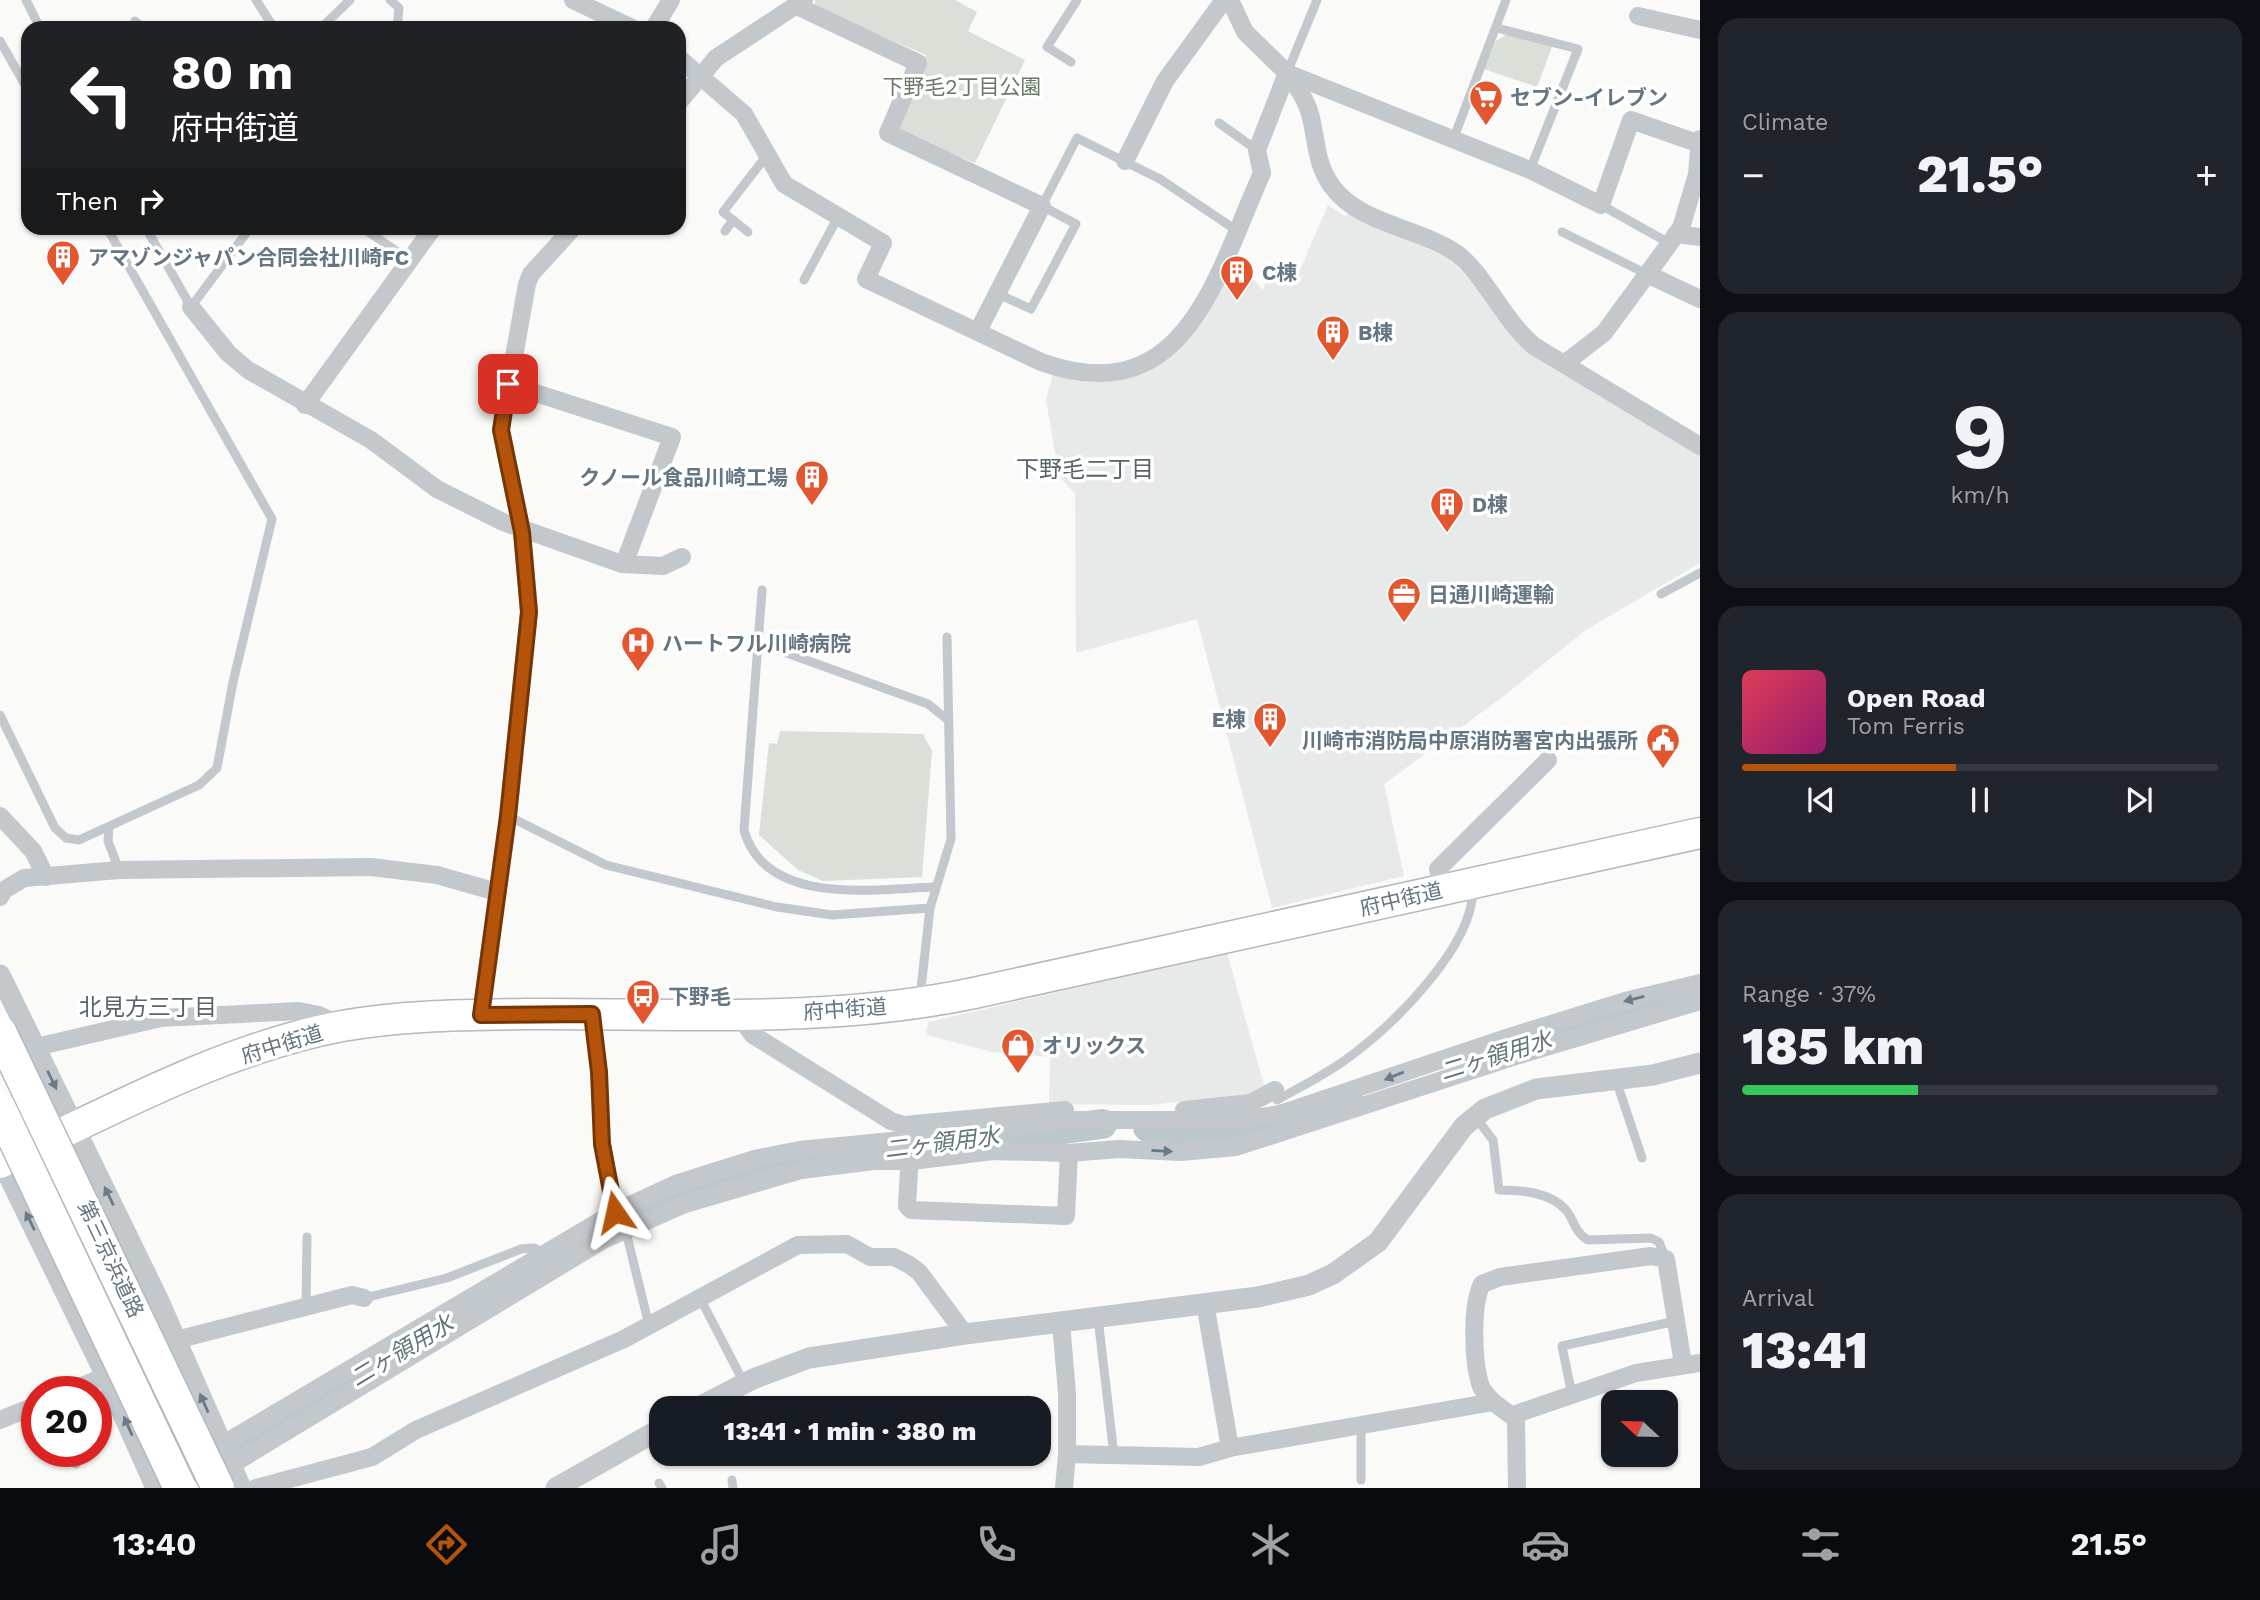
<!DOCTYPE html>
<meta charset="utf-8">
<style>
body{margin:0;font-family:"Work Sans","Noto Sans JP",sans-serif;background:#20242c;color:#f1f3f6;height:100vh;display:flex;flex-direction:column;font-size:26px;white-space:nowrap}
*{box-sizing:border-box;margin:0}
p{font-size:23px;color:#9ea1a6}
.icon{flex:none;width:38px;height:38px;fill:none;stroke:currentColor;stroke-width:2;stroke-linecap:round;stroke-linejoin:round}
.map{position:relative;flex:1;overflow:hidden}
.details{display:flex;flex-direction:column;gap:18px;padding:18px;background:#0d0f14;width:560px}
.details>*{flex:none}
.top-card{position:absolute;left:21px;top:21px;width:665px;height:214px;border-radius:21px;box-shadow:0 2px 5px #0004;background:#202124;color:#fff;overflow:hidden}
.needle{width:46px;rotate:292deg}
.tools{position:absolute;left:1601px;top:1390px;display:grid;gap:14px}
.tools a{display:grid;place-items:center;width:77px;height:77px;border-radius:14px;background:#171b24;box-shadow:0 2px 5px #0004;font-size:35px}
.speed{position:absolute;left:21px;top:1376px;display:flex;gap:14px;font-size:35px;font-weight:700;text-align:center}
.speed>*{display:grid;place-content:center;width:91px;height:91px;border-radius:50%;background:#171b24;box-shadow:0 2px 5px #0004;line-height:1}
.speed .limit{border:10px solid #d22;background:#fff;color:#111}
.pin{position:absolute;display:grid;place-items:center;width:60px;height:60px;color:#fff;margin:-30px;border-radius:14px;box-shadow:0 4px 10px #0006}
.me{position:absolute;width:77px;margin:-38px;rotate:349deg;stroke-linejoin:round;filter:drop-shadow(0 0 5px #0008)}
.turn{display:flex;align-items:center;gap:24px;height:147px;padding:0 35px;font-size:32px}
.turn .icon{width:91px;height:91px;stroke-width:2.5}
.turn b{display:block;font-size:49px;line-height:60px}
.then{display:flex;align-items:center;height:66px;padding:0 35px;background:#0003;gap:14px;font-size:26px}
.big{font-size:52px;font-weight:800;line-height:1.1}
.details .card{flex:1;display:flex;flex-direction:column;justify-content:center;gap:10px;min-width:0;padding:0 24px;border-radius:21px;background:#20242c}
.details .dial{align-items:center;gap:0}
.dial b{font-size:91px;line-height:1}
.song{display:flex;align-items:center;gap:21px}
.cover{width:84px;height:84px;border-radius:10px;background:linear-gradient(135deg,hsl(350 70% 55%),hsl(320 70% 35%))}
.played{height:7px;border-radius:4px;background:linear-gradient(90deg,#b45309 45%,#363941 45%)}
.keys{display:flex;justify-content:space-around;direction:ltr}
.heat{display:flex;justify-content:space-between;align-items:center;font-size:38px;direction:ltr}
.charge{height:10px;border-radius:5px;background:linear-gradient(90deg,#34c759 37%,#363941 0)}
.trip{position:absolute;left:649px;top:1396px;width:402px;height:70px;border-radius:21px;background:#171b24;box-shadow:0 2px 5px #0004;font-weight:800;line-height:70px;text-align:center}
.dock{display:flex;height:112px;justify-content:space-around;align-items:center;background:#090b0e;color:#9ea1a6}
.dock .icon{width:49px;height:49px}
.dock .current{color:#b45309}
.dock b{font-size:32px;color:#f1f3f6}
main{display:flex;flex:1;min-height:0}
.map>svg:first-child{display:block}
.built{fill:#e8e9e9}
.green{fill:#dadfd7}
.lines{fill:none;stroke-linecap:round;stroke-linejoin:round}
.river{stroke:#bbc7cb;stroke-width:30}
.trunk-casing{stroke:#b4b9bd;stroke-width:33}
.service{stroke:#c3c8cc;stroke-width:9}
.minor{stroke:#c3c8cc;stroke-width:18}
.tertiary{stroke:#c3c8cc;stroke-width:21}
.trunk{stroke:#fff;stroke-width:30}
.motorway-bridge-casing{stroke:#b4b9bd;stroke-width:35;stroke-linecap:butt}
.motorway-bridge{stroke:#fff;stroke-width:32}
.oneway{fill:#6a7a87}
.route-casing{stroke:#753606;stroke-width:18}
.route{stroke:#b45309;stroke-width:12}
.labels{text-anchor:middle;dominant-baseline:central;stroke-width:7;stroke-linejoin:round;paint-order:stroke}
.park-label{font-size:21px;fill:#687a64;stroke:#fff}
.poi-label{font-size:21px;font-weight:bold;fill:#657683;stroke:#fff;text-anchor:start}
.street-label{font-size:21px;fill:#657683;stroke:#fff}
.neighbourhood-label{font-size:23px;fill:#57646e;stroke:#fff}
.water-label{font-size:23px;font-style:italic;fill:#60757c;stroke:#fff}
</style>
<main>
<div class="map">
<svg width="1700" height="1488" viewBox="0 0 1700 1488">
<rect width="100%" height="100%" fill="#fafaf8"/>
<g class="built">
<polygon points="1328,205 1345,216 1352,212 1449,259 1476,286 1508,331 1700,454 1700,563 1586,630 1500,699 1384,784 1404,876 1272,908 1197,619 1076,653 1075,494 1059,476 1046,400 1053,373 1093,381 1114,380 1166,361 1198,324 1231,255 1263,290 1275,261 1299,272"/>
<polygon points="1227,953 1264,1085 1249,1094 1150,1105 1049,1104 1050,1057 992,1052 926,1035 928,1022"/>
</g>
<g class="green">
<polygon points="815,0 955,0 977,12 968,31 1025,60 975,163 902,133 897,121 926,55 815,7"/>
<polygon points="1507,34 1552,47 1537,87 1484,69 1496,41"/>
<polygon points="780,731 923,734 932,751 922,877 823,881 798,870 759,835 769,743 777,744"/>
</g>
<g class="lines">
<g class="river">
<polyline points="1543,1040 1700,993"/>
<polyline points="1148,1127 1227,1134 1257,1131 1348,1101"/>
<polyline points="988,1139 1102,1124"/>
<polyline points="237,1451 630,1215 680,1193 789,1162 907,1148"/>
</g>
<g class="trunk-casing">
<path id="trunk" d="M 0,1163 C 108,1112 224,1048 342,1026 C 403,1015 466,1015 527,1014 C 675,1013 828,1024 974,993 L 1700,833"/>
</g>
<g class="service">
<polyline points="26,0 40,28"/>
<polyline points="256,0 274,28"/>
<polyline points="390,0 399,8 397,28"/>
<polyline points="135,21 142,28"/>
<polyline points="321,28 350,0"/>
<polyline points="1497,28 1578,49 1530,170"/>
<polyline points="0,41 28,90"/>
<polyline points="1071,62 1047,47 1077,0"/>
<polyline points="1287,73 1317,0"/>
<polyline points="1219,123 1257,150"/>
<polyline points="1453,140 1506,0"/>
<polyline points="1601,205 1669,243"/>
<polyline points="146,228 191,307 250,228"/>
<polyline points="363,228 409,260"/>
<polyline points="725,231 733,220"/>
<polyline points="748,232 723,212 767,155"/>
<polyline points="1562,232 1647,274"/>
<polyline points="804,280 838,217"/>
<polyline points="998,294 1031,309 1076,224 1042,206 1077,138 1160,179 1236,230"/>
<path d="M 762,590 L 744,830 C 765,907 876,889 936,887"/>
<polyline points="1661,594 1700,573"/>
<polyline points="758,647 770,647 928,704 948,720"/>
<polyline points="0,715 55,828 66,838 79,840 199,785 217,768 233,682 272,519 107,228"/>
<polyline points="508,816 606,865 777,907 832,915 930,908"/>
<polyline points="109,827 108,841 119,870"/>
<polyline points="920,997 930,908 951,839 947,637"/>
<polyline points="592,1019 599,1072 602,1144 615,1212"/>
<polyline points="1616,1080 1642,1158"/>
<path d="M 1277,1100 C 1302,1086 1329,1073 1352,1055 C 1396,1022 1473,946 1473,889"/>
<path d="M 1476,1118 L 1493,1140 L 1499,1190 C 1521,1190 1550,1192 1566,1210 C 1575,1221 1574,1232 1588,1240 L 1651,1238 L 1659,1242 L 1666,1259"/>
<polyline points="625,1228 649,1325"/>
<polyline points="364,1298 447,1278 521,1249 534,1248 543,1253"/>
<polyline points="700,1298 744,1383"/>
<polyline points="306,1307 307,1237"/>
<polyline points="1098,1318 1114,1455"/>
<polyline points="1572,1395 1562,1346 1676,1321"/>
<polyline points="1361,1426 1361,1480"/>
<polyline points="71,1451 76,1464"/>
<polyline points="732,1480 733,1488"/>
<polyline points="659,1483 662,1488"/>
</g>
<g class="minor">
<polyline points="573,0 632,28"/>
<polyline points="1230,0 1245,32 1287,73 1530,170 1601,205 1631,120 1700,144"/>
<polyline points="797,6 918,63 888,133 1042,206 978,331"/>
<polyline points="1638,16 1700,30"/>
<polyline points="654,28 671,0"/>
<path d="M 679,58 L 744,114 L 784,184 L 883,243 L 866,279 L 1041,362 C 1186,414 1216,275 1262,173 L 1257,150 L 1287,73"/>
<path d="M 1287,73 C 1296,86 1306,98 1310,114 C 1317,139 1315,162 1331,185 C 1358,224 1418,227 1456,253 C 1483,272 1503,320 1534,346 L 1700,446"/>
<polyline points="679,102 716,58 804,0"/>
<polyline points="1125,161 1165,81 1224,0"/>
<polyline points="1676,234 1700,237"/>
<polyline points="1647,274 1700,299"/>
<polyline points="191,307 228,353 248,370 371,440 437,489 503,522 622,564 663,566 682,557"/>
<polyline points="1564,364 1604,333 1681,228 1697,174 1700,139"/>
<polyline points="508,384 672,437 624,564"/>
<polyline points="305,405 433,228"/>
<polyline points="0,816 33,851 46,877"/>
<polyline points="1443,890 1438,869 1548,760"/>
<polyline points="0,897 4,890 24,878 119,870 371,867 437,875 497,892"/>
<polyline points="737,1014 753,1035 891,1121 904,1125 1065,1110"/>
<polyline points="481,1015 508,816 529,612 522,532 501,430 527,284 531,274 573,228"/>
<polyline points="23,1050 161,1018 299,1011 319,1015 342,1026"/>
<polyline points="1184,1110 1250,1103 1275,1090"/>
<polyline points="910,1152 907,1206 911,1210 1066,1216 1069,1153"/>
<polyline points="1205,1303 1230,1448"/>
<polyline points="1061,1323 1067,1393 1067,1454"/>
<polyline points="176,1340 352,1295 364,1298"/>
<polyline points="69,1391 106,1376"/>
<path d="M 1493,1402 C 1488,1396 1482,1391 1480,1384 C 1473,1360 1471,1305 1482,1284 L 1500,1277 L 1651,1256 L 1666,1259 L 1683,1364"/>
<polyline points="1513,1415 1636,1373 1700,1363"/>
<polyline points="0,1420 37,1405"/>
<polyline points="210,1452 615,1212 678,1183 754,1159 799,1150 964,1134 1059,1120 1242,1120 1280,1114 1506,1038 1625,1001 1700,983"/>
<polyline points="231,1465 603,1240 685,1204 801,1170 874,1161 912,1161 993,1151 1069,1153 1119,1149 1181,1152 1236,1147 1516,1056 1700,1001"/>
<polyline points="256,1488 372,1457 416,1430 624,1339 798,1245 847,1244 870,1257 894,1257 908,1264 919,1272 965,1334"/>
<polyline points="1064,1488 1067,1454 1199,1457 1230,1448 1493,1402 1516,1419 1517,1488"/>
</g>
<g class="tertiary">
<polyline points="0,975 158,1299 241,1488"/>
<polyline points="0,1158 106,1376 156,1488"/>
<polyline points="695,1409 753,1379 809,1358 965,1334 1258,1297 1309,1285 1333,1274 1378,1242 1464,1126 1485,1109 1536,1089 1653,1075 1700,1063"/>
<polyline points="556,1488 662,1428"/>
</g>
<use href="#trunk" class="trunk"/>
<g class="motorway-bridge-casing">
<g id="motorway-bridge">
<polyline points="0,1032 218,1488"/>
<polyline points="0,1109 180,1488"/>
</g>
</g>
<use href="#motorway-bridge" class="motorway-bridge"/>
</g>
<defs><path id="oneway-solid" d="M-6-.8H1V-3.2L6.5 0L1 3.2V.8H-6Z" transform="scale(1.75)"/></defs>
<g class="oneway">
<use href="#oneway-solid" transform="translate(1634 999) rotate(166)"/>
<use href="#oneway-solid" transform="translate(1394 1076) rotate(158)"/>
<use href="#oneway-solid" transform="translate(52 1080) rotate(64)"/>
<use href="#oneway-solid" transform="translate(1162 1151) rotate(3)"/>
<use href="#oneway-solid" transform="translate(109 1196) rotate(-116)"/>
<use href="#oneway-solid" transform="translate(30 1221) rotate(-116)"/>
<use href="#oneway-solid" transform="translate(204 1403) rotate(-114)"/>
<use href="#oneway-solid" transform="translate(128 1426) rotate(-114)"/>
</g>
<g class="lines">
<g class="route-casing">
<polyline id="route" points="508,384 501,430 522,532 529,612 508,816 481,1015 592,1014 599,1072 602,1144 615,1212"/>
</g>
<use href="#route" class="route"/>
</g>
<defs>
<g id="supermarket-pin" transform="scale(1.75)"><path d="M0 17L-7.5 6A9.5 9.5 0 1 1 7.5 6Z" fill="#e4572e" stroke="#fff"/><path d="M-6-5.5h2.5l.6 2H6L4.5 2H-2.5L-4.4-4H-6ZM-1.5 3.2a1.3 1.3 0 1 0 .1 0ZM3 3.2a1.3 1.3 0 1 0 .1 0Z" fill="#fff"/></g>
<g id="building-pin" transform="scale(1.75)"><path d="M0 17L-7.5 6A9.5 9.5 0 1 1 7.5 6Z" fill="#e4572e" stroke="#fff"/><path d="M-4-6H4V6H1V3H-1V6H-4ZM-2.5-4.3h1.7v1.8h-1.7ZM.8-4.3h1.7v1.8H.8ZM-2.5-1h1.7V.8h-1.7ZM.8-1h1.7V.8H.8Z" fill="#fff"/></g>
<g id="office-pin" transform="scale(1.75)"><path d="M0 17L-7.5 6A9.5 9.5 0 1 1 7.5 6Z" fill="#e4572e" stroke="#fff"/><path d="M-6-3h4V-5.5h4V-3h4V5H-6ZM-1-4.5V-3h2v-1.5ZM-6 0V1H6V0Z" fill="#fff"/></g>
<g id="hospital-pin" transform="scale(1.75)"><path d="M0 17L-7.5 6A9.5 9.5 0 1 1 7.5 6Z" fill="#e4572e" stroke="#fff"/><path d="M-5-5h3v3.5h4V-5h3V5h-3V1.5h-4V5h-3Z" fill="#fff"/></g>
<g id="civic-pin" transform="scale(1.75)"><path d="M0 17L-7.5 6A9.5 9.5 0 1 1 7.5 6Z" fill="#e4572e" stroke="#fff"/><path d="M-.6-6.5H3V-4.5H.6V-3L4-1V1h2V6H-6V1h2V-1L-.6-3ZM-1.2 2.5V6h2.4V2.5Z" fill="#fff"/></g>
<g id="bus-pin" transform="scale(1.75)"><path d="M0 17L-7.5 6A9.5 9.5 0 1 1 7.5 6Z" fill="#e4572e" stroke="#fff"/><path d="M-5-6H5V4H4V6H2V4H-2V6H-4V4H-5ZM-3.5-4V0h7V-4ZM-3.5 1.2v1.5H-2V1.2ZM2 1.2v1.5H3.5V1.2Z" fill="#fff"/></g>
<g id="shop-pin" transform="scale(1.75)"><path d="M0 17L-7.5 6A9.5 9.5 0 1 1 7.5 6Z" fill="#e4572e" stroke="#fff"/><path d="M-5-2.5h2.3a2.7 3.5 0 0 1 5.4 0H5L5.5 6h-11ZM-1.5-2.5h3a1.5 2.3 0 0 0-3 0Z" fill="#fff"/></g>
</defs>
<g fill-rule="evenodd">
<use href="#supermarket-pin" x="1486" y="97"/>
<use href="#building-pin" x="63" y="257"/>
<use href="#building-pin" x="1237" y="272"/>
<use href="#building-pin" x="1333" y="332"/>
<use href="#building-pin" x="812" y="477"/>
<use href="#building-pin" x="1447" y="504"/>
<use href="#office-pin" x="1404" y="594"/>
<use href="#hospital-pin" x="638" y="643"/>
<use href="#building-pin" x="1270" y="719"/>
<use href="#civic-pin" x="1663" y="740"/>
<use href="#bus-pin" x="643" y="996"/>
<use href="#shop-pin" x="1018" y="1045"/>
</g>
<g class="labels">
<g class="park-label">
<text x="962" y="86">下野毛2丁目公園</text>
</g>
<g class="poi-label">
<text x="1510" y="97">セブン-イレブン</text>
<text x="88" y="257">アマゾンジャパン合同会社川崎FC</text>
<text x="1262" y="272">C棟</text>
<text x="1358" y="332">B棟</text>
<text x="788" y="477" text-anchor="end">クノール食品川崎工場</text>
<text x="1472" y="504">D棟</text>
<text x="1428" y="594">日通川崎運輸</text>
<text x="662" y="643">ハートフル川崎病院</text>
<text x="1246" y="719" text-anchor="end">E棟</text>
<text x="1638" y="740" text-anchor="end">川崎市消防局中原消防署宮内出張所</text>
<text x="668" y="996">下野毛</text>
<text x="1042" y="1045">オリックス</text>
</g>
<g class="street-label">
<text transform="translate(1401 899) rotate(-13)">府中街道</text>
<text transform="translate(845 1009) rotate(-4)">府中街道</text>
<text transform="translate(282 1044) rotate(-17)">府中街道</text>
<text transform="translate(111 1259) rotate(65)">第三京浜道路</text>
</g>
<g class="neighbourhood-label">
<text x="1085" y="469">下野毛二丁目</text>
<text x="148" y="1007">北見方三丁目</text>
</g>
<g class="water-label">
<text transform="translate(1496 1056) rotate(-17)">二ヶ領用水</text>
<text transform="translate(942 1143) rotate(-7)">二ヶ領用水</text>
<text transform="translate(402 1351) rotate(-31)">二ヶ領用水</text>
</g>
</g>
</svg>
<div class="tools">
<a><svg class="needle" viewBox="-14 -14 28 28"><path d="M0-13l5 13h-10z" fill="#e53935"/><path d="M0 13l5-13h-10z" fill="#9ea1a6"/></svg></a>
</div>
<div class="speed"><div class="limit">20</div></div>
<div class="pin" style="left:508px;top:384px;background:#d93025"><svg class="icon" aria-label="arrive" viewBox="0 0 24 24"><path d="M6 21V4h12l-3 4 3 4H6"/></svg></div>
<svg class="me" style="left:615px;top:1212px" viewBox="-20 -20 40 40"><path d="M0-17L14 15 0 8-14 15z" fill="#b45309" stroke="#fff" stroke-width="4"/></svg>
<div class="trip">13:41 · 1 min · 380 m</div>
<div class="top-card">
<div class="turn"><svg class="icon" aria-label="left" viewBox="0 0 24 24"><path d="M17 20v-9H6M10 6l-5 5 5 5"/></svg><div><b>80 m</b>府中街道</div></div>
<div class="then">Then<svg class="icon" aria-label="right" viewBox="0 0 24 24"><path d="M7 20v-9h11M14 6l5 5-5 5"/></svg></div>
</div>
</div>
<section class="details">
<div class="card"><p>Climate</p>
<div class="heat"><a>−</a><b class="big">21.5°</b><a>+</a></div>
</div>
<div class="card dial"><b>9</b><p>km/h</p></div>
<div class="card">
<div class="song"><i class="cover"></i><div><b>Open Road</b><p>Tom Ferris</p></div></div>
<div class="played"></div>
<div class="keys"><svg class="icon" aria-label="previous" viewBox="0 0 24 24"><path d="M18 5L8 12l10 7zM5 5v14"/></svg><svg class="icon" aria-label="pause" viewBox="0 0 24 24"><path d="M8 5v14M16 5v14"/></svg><svg class="icon" aria-label="next" viewBox="0 0 24 24"><path d="M6 5l10 7-10 7zM19 5v14"/></svg></div>
</div>
<div class="card"><p>Range · 37%</p><b class="big">185 km</b><div class="charge"></div></div>
<div class="card"><p>Arrival</p><b class="big">13:41</b></div>
</section>
</main>
<nav class="dock">
<b>13:40</b>
<svg class="icon current" aria-label="directions" viewBox="0 0 24 24"><path d="M12 3l9 9-9 9-9-9zM9 14v-3h6M13 9l2 2-2 2"/></svg>
<svg class="icon" aria-label="music" viewBox="0 0 24 24"><path d="M9 18V5l10-2v13"/><circle cx="6" cy="18" r="3"/><circle cx="16" cy="16" r="3"/></svg>
<svg class="icon" aria-label="phone" viewBox="0 0 24 24"><path d="M5 4h4l2 5-3 2q2 4 5 5l2-3 5 2v4C11 20 4 13 5 4z"/></svg>
<svg class="icon" aria-label="climate" viewBox="0 0 24 24"><path d="M12 3v18M4 7l16 10M4 17L20 7"/></svg>
<svg class="icon" aria-label="car" viewBox="0 0 24 24"><path d="M5 17H2v-5l4-1 3-4h7l3 4 3 1v5h-3M9 17h6M6 11h13"/><circle cx="7" cy="17" r="2"/><circle cx="17" cy="17" r="2"/></svg>
<svg class="icon" aria-label="filters" viewBox="0 0 24 24"><path d="M4 7h16M4 17h16"/><circle cx="9" cy="7" r="2"/><circle cx="15" cy="17" r="2"/></svg>
<b>21.5°</b>
</nav>
